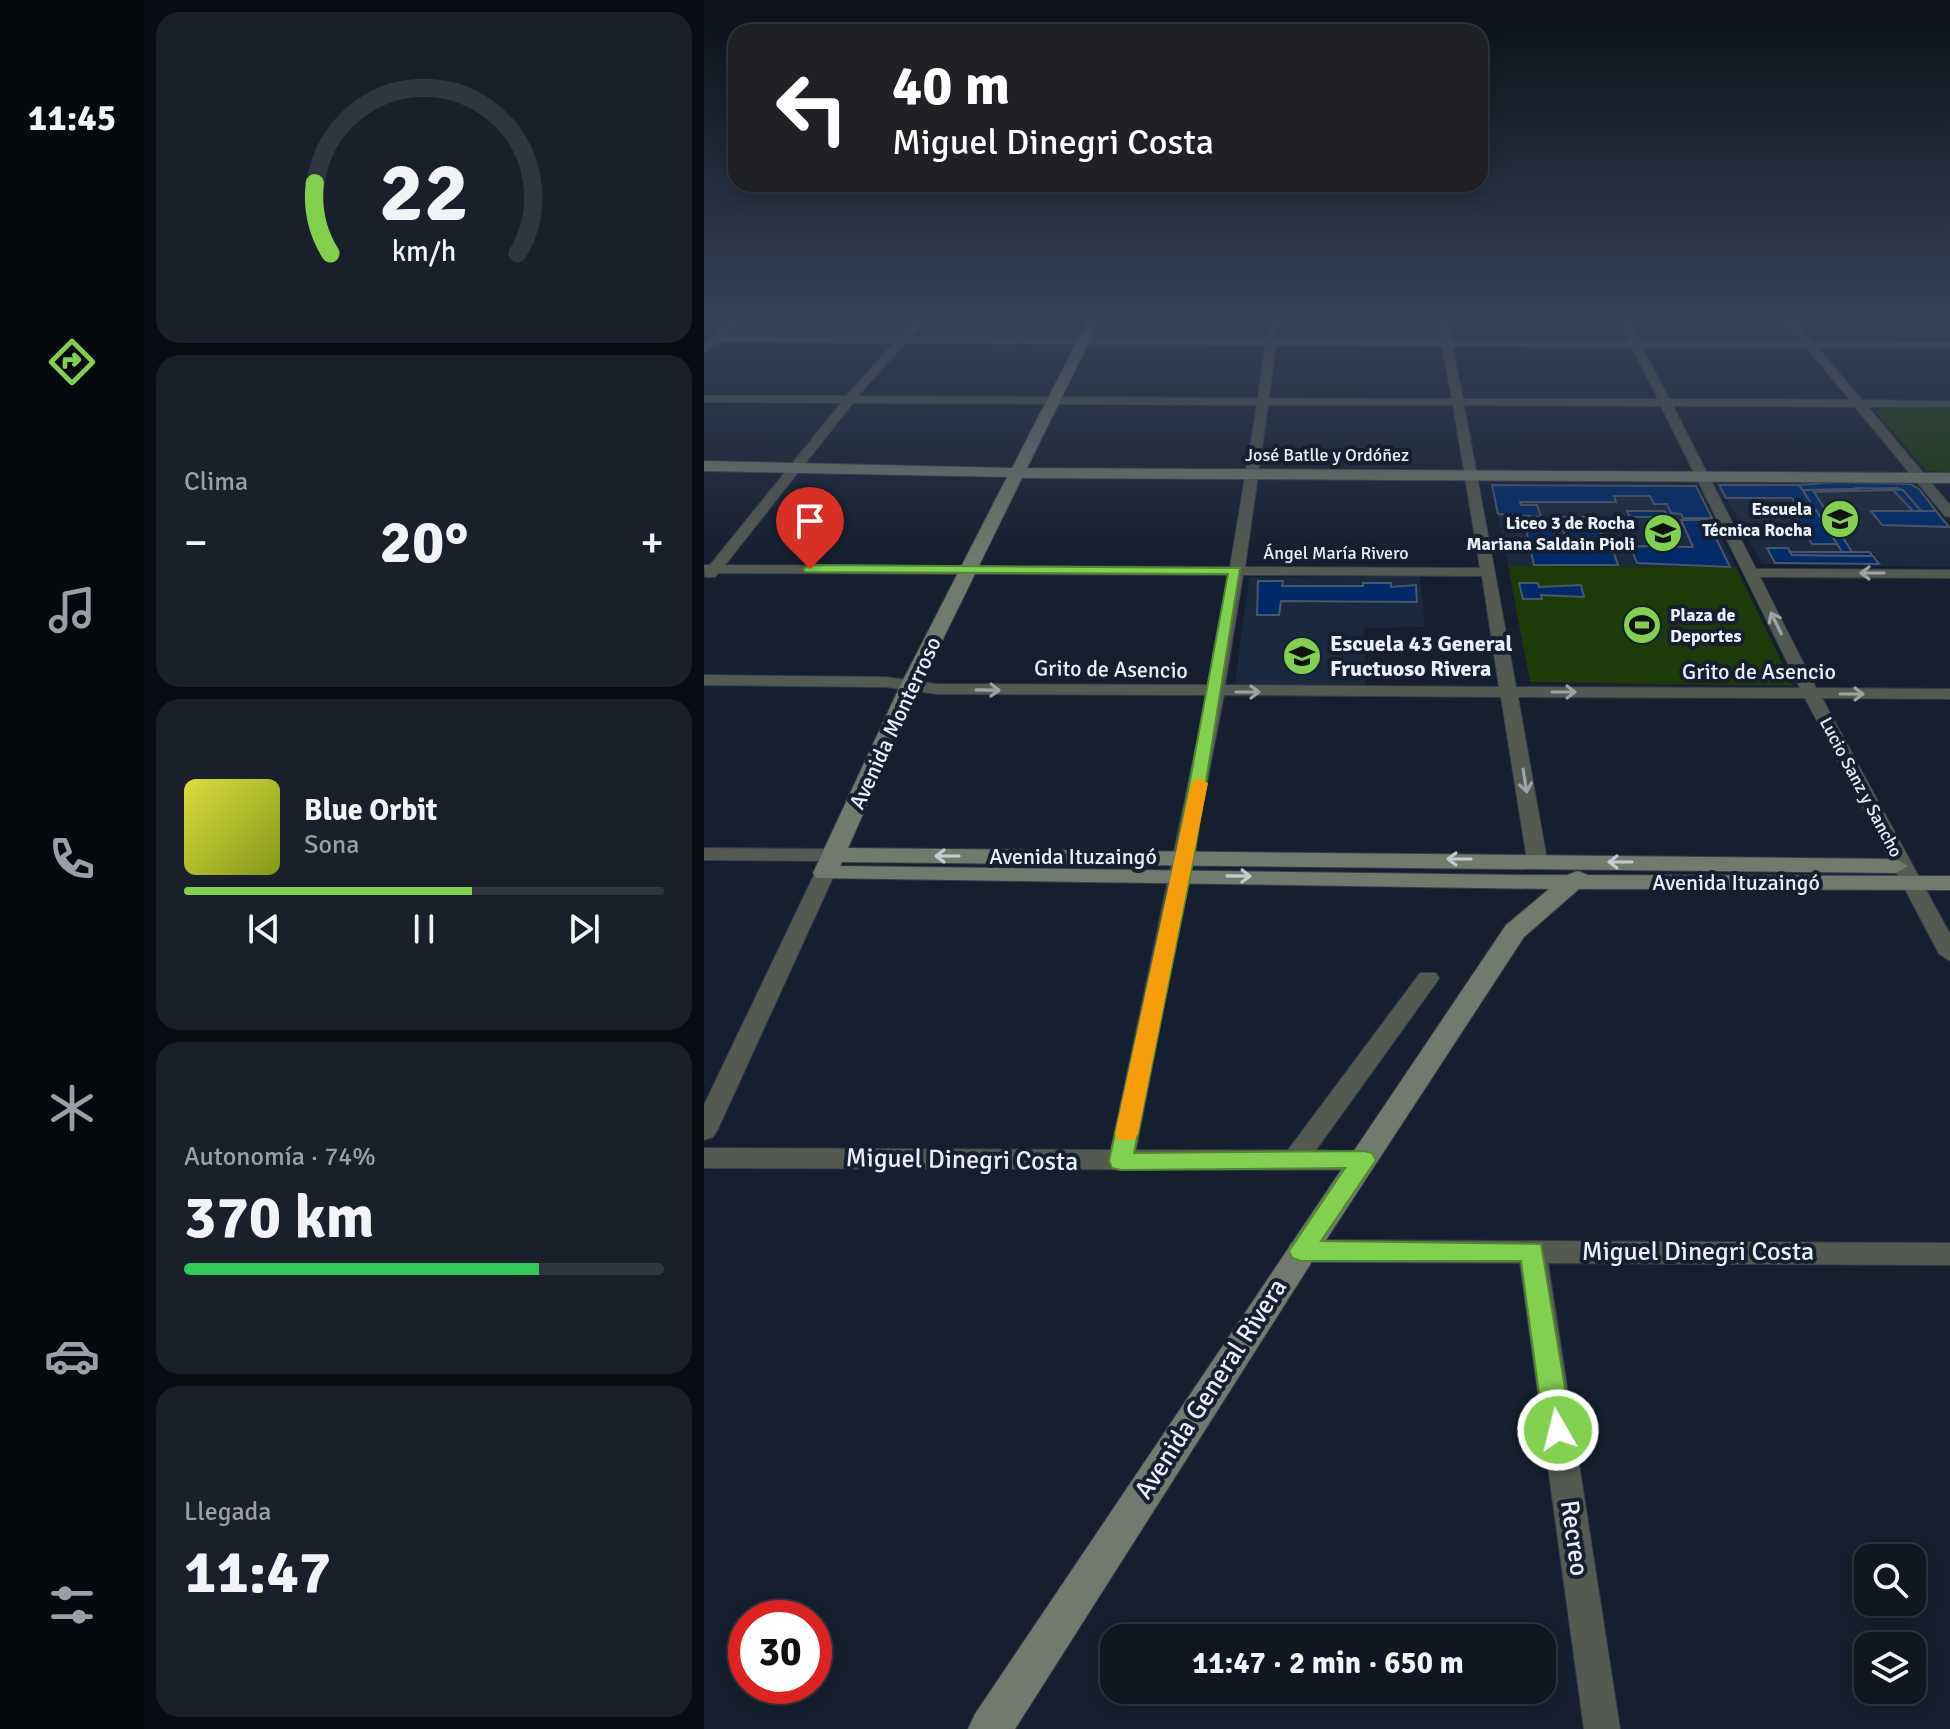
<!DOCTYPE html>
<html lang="es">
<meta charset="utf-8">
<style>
body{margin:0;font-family:Signika,sans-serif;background:#19202b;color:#f1f3f6;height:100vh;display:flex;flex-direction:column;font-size:30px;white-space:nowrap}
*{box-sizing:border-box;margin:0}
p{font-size:26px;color:#9c9fa6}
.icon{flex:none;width:44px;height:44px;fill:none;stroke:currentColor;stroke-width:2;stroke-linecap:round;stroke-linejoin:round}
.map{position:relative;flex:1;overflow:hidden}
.sheet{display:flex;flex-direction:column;gap:12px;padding:12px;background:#090d13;width:560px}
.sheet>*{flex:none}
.hud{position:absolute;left:24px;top:24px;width:760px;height:168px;border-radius:24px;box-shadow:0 4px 20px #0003,0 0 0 2px #303641;background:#202124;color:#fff;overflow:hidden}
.buttons{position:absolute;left:1150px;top:1544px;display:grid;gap:16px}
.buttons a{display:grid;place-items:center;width:72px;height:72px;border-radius:16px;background:#101723;box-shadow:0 4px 20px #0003,0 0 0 2px #303641;font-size:40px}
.speed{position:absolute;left:24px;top:1600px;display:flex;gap:16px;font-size:40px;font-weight:700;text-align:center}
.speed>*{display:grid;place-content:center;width:104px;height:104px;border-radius:50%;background:#101723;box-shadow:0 4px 20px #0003,0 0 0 2px #303641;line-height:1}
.speed .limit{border:12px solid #d22;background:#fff;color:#111}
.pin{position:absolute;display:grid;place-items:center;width:68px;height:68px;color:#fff;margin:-82px -34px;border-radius:50% 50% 50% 0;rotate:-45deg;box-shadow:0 0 8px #0007}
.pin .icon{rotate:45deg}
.me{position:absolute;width:88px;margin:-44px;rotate:352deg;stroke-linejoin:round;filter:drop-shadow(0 0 6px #0008)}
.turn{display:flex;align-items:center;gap:28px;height:168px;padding:0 32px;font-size:36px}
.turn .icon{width:104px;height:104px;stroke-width:2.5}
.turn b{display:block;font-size:56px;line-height:68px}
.big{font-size:60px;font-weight:700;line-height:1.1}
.sheet .card{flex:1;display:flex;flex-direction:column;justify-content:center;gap:12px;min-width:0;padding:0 28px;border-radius:24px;background:#19202b}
.sheet .dial{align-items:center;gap:0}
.dial svg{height:208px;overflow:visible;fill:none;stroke:#303641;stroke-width:7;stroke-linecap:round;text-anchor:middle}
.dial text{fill:#f1f3f6;stroke:none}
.song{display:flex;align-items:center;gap:24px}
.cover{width:96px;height:96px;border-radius:12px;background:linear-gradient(135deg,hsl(60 70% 55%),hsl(70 70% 35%))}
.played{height:8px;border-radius:4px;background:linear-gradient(90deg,#82d050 60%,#303641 60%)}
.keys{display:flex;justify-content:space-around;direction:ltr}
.heat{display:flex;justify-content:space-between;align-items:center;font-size:44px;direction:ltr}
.charge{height:12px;border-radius:6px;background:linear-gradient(90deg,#34c759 74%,#303641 0)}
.trip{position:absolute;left:396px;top:1624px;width:456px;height:80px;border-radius:24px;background:#101723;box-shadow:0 4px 20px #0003,0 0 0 2px #303641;font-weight:700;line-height:80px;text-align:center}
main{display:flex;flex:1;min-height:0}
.menu{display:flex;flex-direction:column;width:144px;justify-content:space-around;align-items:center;background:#06090e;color:#9c9fa6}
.menu .icon{width:56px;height:56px}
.menu .active{color:#82d050}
.menu b{font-size:36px;color:#f1f3f6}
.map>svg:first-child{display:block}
.built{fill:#1b293e}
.green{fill:#1d3b08}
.building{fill:#012a6a;stroke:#4b5769;stroke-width:2}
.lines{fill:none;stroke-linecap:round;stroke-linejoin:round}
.street-casing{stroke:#333c4b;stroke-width:2}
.secondary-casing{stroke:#333c4b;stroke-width:2}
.street{fill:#545951;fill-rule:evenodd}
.secondary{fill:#717a6d;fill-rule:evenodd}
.oneway{stroke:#9ea4a6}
.oneway2{stroke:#c4ccd0}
.route{fill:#82d050;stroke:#548734;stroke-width:2}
.slow{fill:#f59e0b}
.labels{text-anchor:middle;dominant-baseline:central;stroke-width:8;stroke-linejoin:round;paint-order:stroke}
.far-street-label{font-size:18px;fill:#e8effa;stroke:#151f2f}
.far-poi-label{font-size:18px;font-weight:bold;fill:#e8effa;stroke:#151f2f;text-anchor:end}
.poi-label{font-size:22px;font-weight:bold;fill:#e8effa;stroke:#151f2f;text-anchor:start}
.street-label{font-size:22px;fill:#e8effa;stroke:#151f2f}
.near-street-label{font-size:26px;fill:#e8effa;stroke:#151f2f}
</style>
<main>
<nav class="menu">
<b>11:45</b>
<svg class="icon active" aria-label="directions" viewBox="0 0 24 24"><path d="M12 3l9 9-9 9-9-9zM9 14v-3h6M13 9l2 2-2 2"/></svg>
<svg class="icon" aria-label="music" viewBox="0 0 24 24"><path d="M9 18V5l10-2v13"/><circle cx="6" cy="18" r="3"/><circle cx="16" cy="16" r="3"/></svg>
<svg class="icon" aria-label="phone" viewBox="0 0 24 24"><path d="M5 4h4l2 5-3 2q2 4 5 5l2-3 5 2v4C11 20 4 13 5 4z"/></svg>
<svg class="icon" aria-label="climate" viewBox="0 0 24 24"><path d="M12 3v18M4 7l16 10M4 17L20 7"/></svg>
<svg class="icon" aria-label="car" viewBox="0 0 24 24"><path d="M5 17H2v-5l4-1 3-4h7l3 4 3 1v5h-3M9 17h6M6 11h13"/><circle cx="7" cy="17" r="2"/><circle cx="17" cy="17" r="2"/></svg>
<svg class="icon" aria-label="filters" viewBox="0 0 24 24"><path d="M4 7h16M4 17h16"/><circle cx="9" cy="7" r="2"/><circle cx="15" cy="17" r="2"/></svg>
</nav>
<section class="sheet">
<div class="card dial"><svg viewBox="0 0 100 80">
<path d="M14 69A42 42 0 1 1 86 69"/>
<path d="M14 69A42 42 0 0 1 8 42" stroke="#82d050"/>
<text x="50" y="56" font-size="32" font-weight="700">22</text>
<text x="50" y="72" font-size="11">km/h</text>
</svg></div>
<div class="card"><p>Clima</p>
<div class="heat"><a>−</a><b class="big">20°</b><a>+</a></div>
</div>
<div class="card">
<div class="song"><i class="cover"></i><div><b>Blue Orbit</b><p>Sona</p></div></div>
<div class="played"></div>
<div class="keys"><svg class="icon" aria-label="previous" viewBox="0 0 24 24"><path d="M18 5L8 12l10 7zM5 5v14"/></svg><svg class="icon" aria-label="pause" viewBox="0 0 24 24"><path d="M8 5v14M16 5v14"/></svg><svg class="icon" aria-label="next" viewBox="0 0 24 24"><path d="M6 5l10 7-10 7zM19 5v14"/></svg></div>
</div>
<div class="card"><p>Autonomía · 74%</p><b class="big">370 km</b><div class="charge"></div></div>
<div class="card"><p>Llegada</p><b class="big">11:47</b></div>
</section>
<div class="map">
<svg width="1246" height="1729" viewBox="0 0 1246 1729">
<rect width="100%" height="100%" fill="#151f2f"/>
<g class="built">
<polygon points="1190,482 1215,489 1246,528 1246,567 1058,564 1014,483"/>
<polygon points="788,485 992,486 1032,567 804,566"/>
<polygon points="545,577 716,577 721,627 660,628 661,685 531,684"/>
</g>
<g class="green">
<polygon points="1179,407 1246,408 1246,473 1222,470 1171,411"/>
<polygon points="804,566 1032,567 1089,686 826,682"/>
</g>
<g class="building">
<polygon points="1132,482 1206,484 1215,489 1232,511 1217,511 1199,490 1193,488 1099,490 1095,485"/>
<polygon points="788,485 992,486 1008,518 979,518 977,514 967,513 963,504 950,504 946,496 910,496 912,502 816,502 817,505 833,505 837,517 794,514"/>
<polygon points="1015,485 1095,485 1107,503 1091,503 1088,498 1022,498"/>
<polygon points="1153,488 1199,490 1217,511 1209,511 1189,490 1110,492 1148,552 1138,552 1112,510 1088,511 1085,505 1108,505 1099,490 1155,490"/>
<polygon points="1112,510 1133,544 1108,544 1088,511"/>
<polygon points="923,511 961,511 964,517 926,517"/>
<polygon points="1167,511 1232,511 1245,527 1178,525"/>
<polygon points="855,517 891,517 900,542 863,542"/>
<polygon points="977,520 1003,520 1026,567 933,563 926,546 989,547"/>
<polygon points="821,523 848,523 853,543 825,543"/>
<polygon points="826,548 908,548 914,565 830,565"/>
<polygon points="1063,548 1084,548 1088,555 1169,556 1175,564 1071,563"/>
<polygon points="1086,552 1166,552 1168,556 1088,555"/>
<polygon points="554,581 579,581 578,586 659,586 659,583 687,583 687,587 712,585 713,602 577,601 575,615 553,615"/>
<polygon points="815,583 834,583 835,587 877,585 880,597 837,595 838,599 819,599"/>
</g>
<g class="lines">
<g class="street-casing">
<g id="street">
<path d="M 31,318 L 42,318 L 22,336 L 195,337 L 212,318 L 222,318 L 206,337 L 562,339 L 565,318 L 575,318 L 572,339 L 737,339 L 733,318 L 743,318 L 747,340 L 925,340 L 914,318 L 924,318 L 935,340 L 1097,341 L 1078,318 L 1088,318 L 1108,341 L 1246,342 L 1246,348 L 1113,347 L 1158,400 L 1246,401 L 1246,407 L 1164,407 L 1246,505 L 1246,517 L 1241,516 L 1151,407 L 969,406 L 1052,569 L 1246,570 L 1246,578 L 1056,577 L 1112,688 L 1246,689 L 1246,699 L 1118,698 L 1246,934 L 1246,961 L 1235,954 L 1101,698 L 814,697 L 843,860 L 833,866 L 823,860 L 797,697 L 520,695 L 432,1150 L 584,1150 L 716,973 L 732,973 L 735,978 L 732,983 L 612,1150 L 669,1153 L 673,1160 L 669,1167 L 660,1170 L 0,1168 L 0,1148 L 407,1150 L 503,695 L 233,694 L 182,687 L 0,685 L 0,675 L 182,677 L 233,684 L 505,685 L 525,575 L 14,573 L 11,577 L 1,577 L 0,565 L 6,565 L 137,403 L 0,402 L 0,396 L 142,396 L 190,343 L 14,342 L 0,352 L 0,344 ZM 201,343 L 561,345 L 554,398 L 154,396 ZM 572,345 L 738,346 L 748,399 L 565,398 ZM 748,346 L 928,347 L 954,399 L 759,399 ZM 938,347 L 1102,347 L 1146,400 L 965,399 ZM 149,403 L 553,405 L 526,567 L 21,565 ZM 564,405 L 749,405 L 776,568 L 541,567 ZM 760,405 L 957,406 L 1096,688 L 812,687 ZM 539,575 L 778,576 L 795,687 L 521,685 Z"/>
<polygon points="0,848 129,849 139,855 129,861 0,860"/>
<polygon points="121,867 131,873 13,1131 9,1137 0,1140 0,1105 111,873"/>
<polygon points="597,1240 1246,1243 1246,1265 844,1263 916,1729 880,1729 816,1263 597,1262 587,1259 583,1251 587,1243"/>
</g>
</g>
<g class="secondary-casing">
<polygon id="secondary" points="385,318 397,318 323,468 1246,473 1246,483 318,478 216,686 144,848 1192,859 1204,866 1192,873 138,862 136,866 818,875 863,875 874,871 884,875 1246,876 1246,890 875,889 820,937 609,1260 311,1729 264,1729 271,1714 802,925 845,889 112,878 109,873 196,686 303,477 0,471 0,461 308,468"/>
</g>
<use href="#street" class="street"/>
<use href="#secondary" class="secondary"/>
</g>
<defs><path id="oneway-shaft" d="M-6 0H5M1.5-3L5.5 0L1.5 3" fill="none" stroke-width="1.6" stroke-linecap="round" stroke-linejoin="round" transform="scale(2)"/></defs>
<g class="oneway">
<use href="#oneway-shaft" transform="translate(1168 573) rotate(-180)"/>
<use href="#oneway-shaft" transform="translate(1072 623) rotate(-116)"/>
<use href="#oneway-shaft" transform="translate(284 690) rotate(1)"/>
<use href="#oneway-shaft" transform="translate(544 692)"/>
<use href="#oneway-shaft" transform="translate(860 692)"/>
<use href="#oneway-shaft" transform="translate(1148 694)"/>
<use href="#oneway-shaft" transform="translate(821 781) rotate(81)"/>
</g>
<g class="oneway2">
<use href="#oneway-shaft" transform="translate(243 856) rotate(-180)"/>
<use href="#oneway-shaft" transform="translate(755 859) rotate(-180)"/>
<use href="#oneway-shaft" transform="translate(916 862) rotate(-180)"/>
<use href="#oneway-shaft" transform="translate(535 876) rotate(1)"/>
</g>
<linearGradient id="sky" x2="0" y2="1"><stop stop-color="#0c111a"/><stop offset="0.57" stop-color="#354258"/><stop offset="1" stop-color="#354258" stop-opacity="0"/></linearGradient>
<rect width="1246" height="560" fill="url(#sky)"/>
<polygon class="route" points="106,565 536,568 490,857 430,1153 660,1151 668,1153 672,1160 617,1241 837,1244 868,1430 864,1439 854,1443 844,1439 840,1430 817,1261 597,1261 588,1258 585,1251 641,1168 417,1170 408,1168 405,1161 472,857 524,574 101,572 99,569"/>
<polygon class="slow" points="495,778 504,783 434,1134 430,1140 414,1140 411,1134 487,783"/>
<defs>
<g id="school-disc" transform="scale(2)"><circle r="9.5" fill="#82d050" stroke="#151f2f"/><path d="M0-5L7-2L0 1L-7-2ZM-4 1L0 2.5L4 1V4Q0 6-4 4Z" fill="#111"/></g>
<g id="stadium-disc" transform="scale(2)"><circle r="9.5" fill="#82d050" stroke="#151f2f"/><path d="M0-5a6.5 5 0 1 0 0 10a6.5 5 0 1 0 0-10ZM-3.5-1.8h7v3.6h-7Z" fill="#111"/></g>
</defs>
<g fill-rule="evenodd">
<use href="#school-disc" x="1136" y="519"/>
<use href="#school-disc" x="959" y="533"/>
<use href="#stadium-disc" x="938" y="625"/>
<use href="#school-disc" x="598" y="656"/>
</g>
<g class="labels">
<g class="far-street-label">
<text x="623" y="455">José Batlle y Ordóñez</text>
<text x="632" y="553">Ángel María Rivero</text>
<text transform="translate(1157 787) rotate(62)">Lucio Sanz y Sancho</text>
</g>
<g class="far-poi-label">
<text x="1108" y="509">Escuela<tspan x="1108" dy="21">Técnica Rocha</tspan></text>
<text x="931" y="523">Liceo 3 de Rocha<tspan x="931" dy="21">Mariana Saldain Pioli</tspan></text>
<text x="966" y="615" text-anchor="start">Plaza de<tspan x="966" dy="21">Deportes</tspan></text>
</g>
<g class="poi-label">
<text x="626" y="643">Escuela 43 General<tspan x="626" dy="25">Fructuoso Rivera</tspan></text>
</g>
<g class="street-label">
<text transform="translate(407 669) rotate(1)">Grito de Asencio</text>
<text x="1055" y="671">Grito de Asencio</text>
<text transform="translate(191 723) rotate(-65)">Avenida Monterroso</text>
<text x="369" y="856">Avenida Ituzaingó</text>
<text x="1032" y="882">Avenida Ituzaingó</text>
</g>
<g class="near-street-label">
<text transform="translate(258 1160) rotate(1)">Miguel Dinegri Costa</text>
<text x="994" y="1252">Miguel Dinegri Costa</text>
<text transform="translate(507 1389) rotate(-57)">Avenida General Rivera</text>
<text transform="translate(870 1538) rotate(82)">Recreo</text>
</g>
</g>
</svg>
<div class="buttons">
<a><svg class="icon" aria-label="search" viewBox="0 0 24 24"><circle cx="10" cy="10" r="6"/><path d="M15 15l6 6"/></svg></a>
<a><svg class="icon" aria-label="layers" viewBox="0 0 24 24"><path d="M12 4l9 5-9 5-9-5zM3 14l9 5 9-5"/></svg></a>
</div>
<div class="speed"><div class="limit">30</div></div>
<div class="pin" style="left:106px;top:569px;background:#d93025"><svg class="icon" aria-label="arrive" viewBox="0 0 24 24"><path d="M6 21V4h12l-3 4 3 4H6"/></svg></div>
<svg class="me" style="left:854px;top:1430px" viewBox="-20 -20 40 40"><circle r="17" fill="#82d050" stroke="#fff" stroke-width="3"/><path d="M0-11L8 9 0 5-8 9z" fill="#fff"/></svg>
<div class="trip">11:47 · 2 min · 650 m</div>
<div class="hud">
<div class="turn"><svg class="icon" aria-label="left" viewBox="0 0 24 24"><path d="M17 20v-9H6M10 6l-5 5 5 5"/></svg><div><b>40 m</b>Miguel Dinegri Costa</div></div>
</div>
</div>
</main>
